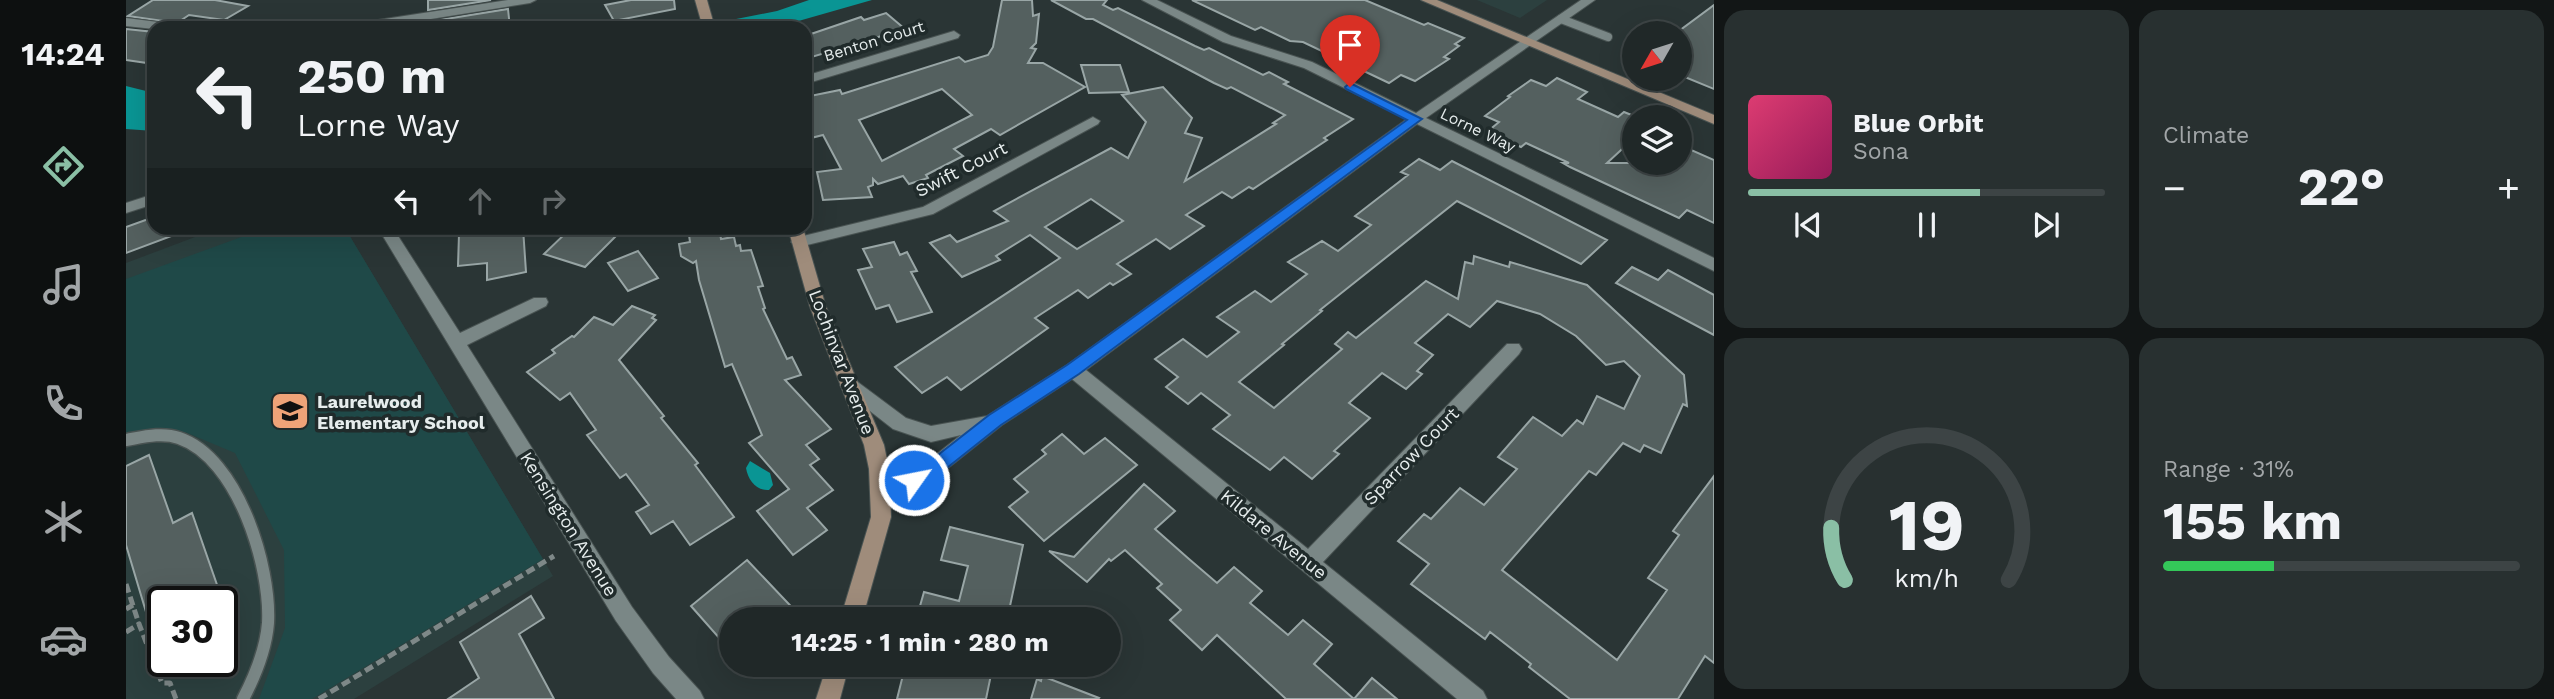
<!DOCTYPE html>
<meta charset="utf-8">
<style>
body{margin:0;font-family:"Work Sans",sans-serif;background:#283030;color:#f1f3f6;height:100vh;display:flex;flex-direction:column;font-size:26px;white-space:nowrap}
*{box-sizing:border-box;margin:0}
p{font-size:23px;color:#a2a6a8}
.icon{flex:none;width:38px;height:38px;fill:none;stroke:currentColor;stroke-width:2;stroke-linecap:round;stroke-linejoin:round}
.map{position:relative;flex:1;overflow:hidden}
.side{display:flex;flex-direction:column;gap:10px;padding:10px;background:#121616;width:840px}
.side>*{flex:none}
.hud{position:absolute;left:21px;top:21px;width:665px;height:214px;border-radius:21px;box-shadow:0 7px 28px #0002,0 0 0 2px #3d4445;background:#202828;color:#f1f3f6;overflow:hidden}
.needle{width:46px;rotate:231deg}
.controls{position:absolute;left:1496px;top:21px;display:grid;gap:14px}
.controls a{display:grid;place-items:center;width:70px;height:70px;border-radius:50%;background:#202828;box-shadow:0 7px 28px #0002,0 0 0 2px #3d4445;font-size:35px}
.speed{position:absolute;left:21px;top:586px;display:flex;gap:14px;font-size:35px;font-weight:700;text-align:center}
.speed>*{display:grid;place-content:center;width:91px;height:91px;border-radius:50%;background:#202828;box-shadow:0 7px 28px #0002,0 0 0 2px #3d4445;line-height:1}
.speed .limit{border:4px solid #111;border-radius:10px;background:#fff;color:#111}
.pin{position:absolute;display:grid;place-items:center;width:60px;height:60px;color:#fff;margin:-72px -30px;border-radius:50% 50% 50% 0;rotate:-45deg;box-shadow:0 0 7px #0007}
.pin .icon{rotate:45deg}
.me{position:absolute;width:77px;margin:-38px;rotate:57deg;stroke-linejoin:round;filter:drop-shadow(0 0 5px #0008)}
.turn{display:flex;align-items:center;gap:24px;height:147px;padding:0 35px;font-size:32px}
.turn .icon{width:91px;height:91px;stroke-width:2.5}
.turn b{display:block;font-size:49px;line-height:60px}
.lanes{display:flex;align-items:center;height:66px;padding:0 35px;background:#0003;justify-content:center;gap:35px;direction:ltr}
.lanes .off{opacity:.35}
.big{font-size:52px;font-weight:700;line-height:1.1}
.side .widget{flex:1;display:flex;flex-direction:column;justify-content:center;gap:10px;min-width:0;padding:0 24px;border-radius:21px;background:#283030}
.side .dial{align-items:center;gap:0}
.dial svg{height:182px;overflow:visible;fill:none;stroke:#3d4445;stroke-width:7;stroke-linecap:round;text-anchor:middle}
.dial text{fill:#f1f3f6;stroke:none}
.song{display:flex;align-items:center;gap:21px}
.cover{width:84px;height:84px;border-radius:10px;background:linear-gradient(135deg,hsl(340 70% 55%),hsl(330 70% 35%))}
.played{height:7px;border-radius:4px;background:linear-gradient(90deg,#8abfa5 65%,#3d4445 65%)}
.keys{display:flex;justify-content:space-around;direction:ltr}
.heat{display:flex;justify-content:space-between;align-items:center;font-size:38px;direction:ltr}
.charge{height:10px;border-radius:5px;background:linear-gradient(90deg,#34c759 31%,#3d4445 0)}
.side .tiles{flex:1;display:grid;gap:10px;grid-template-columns:repeat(2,1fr)}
.trip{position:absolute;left:593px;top:607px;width:402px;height:70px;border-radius:35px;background:#202828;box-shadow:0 7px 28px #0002,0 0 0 2px #3d4445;font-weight:700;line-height:70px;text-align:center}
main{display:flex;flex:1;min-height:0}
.tab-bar{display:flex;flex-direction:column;width:126px;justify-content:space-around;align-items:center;background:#0d1010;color:#a2a6a8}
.tab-bar .icon{width:49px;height:49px}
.tab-bar .selected{color:#8abfa5}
.tab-bar b{font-size:32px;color:#f1f3f6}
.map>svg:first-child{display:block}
.built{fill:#2c403f;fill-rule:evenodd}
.green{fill:#1f4948}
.water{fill:#0a9594}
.building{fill:#54605f;stroke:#99a6a6;stroke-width:2;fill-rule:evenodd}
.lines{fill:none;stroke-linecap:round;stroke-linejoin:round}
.lane-far1-casing{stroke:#495352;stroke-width:10}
.lane-casing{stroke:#495352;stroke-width:15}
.street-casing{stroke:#495352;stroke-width:2}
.secondary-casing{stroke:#495352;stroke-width:2}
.path{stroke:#7e8888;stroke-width:5;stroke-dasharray:9 4.5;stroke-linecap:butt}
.lane-far1{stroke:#7a8786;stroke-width:8}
.lane{stroke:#7a8786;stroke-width:12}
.street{fill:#7a8786;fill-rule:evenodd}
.secondary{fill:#9f8c7b;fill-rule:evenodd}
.route{fill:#1a73e8;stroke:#114b97;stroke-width:2}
.labels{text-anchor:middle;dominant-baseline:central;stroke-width:7;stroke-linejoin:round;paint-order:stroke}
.far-street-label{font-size:16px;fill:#e6eded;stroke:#202b2b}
.street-label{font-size:18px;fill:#e6eded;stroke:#202b2b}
.poi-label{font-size:18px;font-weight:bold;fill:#e6eded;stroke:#202b2b;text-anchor:start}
</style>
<main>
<nav class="tab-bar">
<b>14:24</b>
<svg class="icon selected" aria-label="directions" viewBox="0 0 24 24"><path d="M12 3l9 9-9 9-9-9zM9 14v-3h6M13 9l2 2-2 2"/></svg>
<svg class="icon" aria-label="music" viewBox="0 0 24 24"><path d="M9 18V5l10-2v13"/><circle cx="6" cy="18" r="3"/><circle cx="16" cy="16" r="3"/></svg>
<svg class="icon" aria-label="phone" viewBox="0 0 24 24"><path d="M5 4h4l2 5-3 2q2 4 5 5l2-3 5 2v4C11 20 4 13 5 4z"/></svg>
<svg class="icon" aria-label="climate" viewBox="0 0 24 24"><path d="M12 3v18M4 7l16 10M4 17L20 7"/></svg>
<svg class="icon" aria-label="car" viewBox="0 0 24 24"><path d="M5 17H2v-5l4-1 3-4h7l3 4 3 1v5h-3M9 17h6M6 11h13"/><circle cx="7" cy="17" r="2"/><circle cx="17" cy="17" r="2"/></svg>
</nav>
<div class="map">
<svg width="1588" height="699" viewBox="0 0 1588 699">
<rect width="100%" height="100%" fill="#2a3535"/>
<g class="built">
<polygon points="1351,0 1421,0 1394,18"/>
<path d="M 93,228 L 219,228 L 427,576 L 228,699 L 0,699 L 0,263 ZM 37,602 L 96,602 L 96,662 L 37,662 Z"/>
</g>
<polygon class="green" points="140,228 219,228 417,559 186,699 133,699 159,628 158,550 109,453 59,432 0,438 0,279"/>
<g class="water">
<polygon points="683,0 746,0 648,28 603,28 600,21 651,11"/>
<polygon points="0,86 28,93 28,131 0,129"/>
<path d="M 624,461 L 644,473 L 647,485 L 643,490 C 630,491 622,480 620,468 Z"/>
</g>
<g class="building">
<polygon points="27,0 89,0 122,6 98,20 63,15 51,23 2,16"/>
<polygon points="302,0 365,0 302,10"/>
<polygon points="505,0 548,0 549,9 488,21 479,5"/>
<path d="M 876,0 L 906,0 L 907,16 L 913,14 L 910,43 L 905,48 L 910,49 L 902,63 L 917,63 L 959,87 L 874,135 L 865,129 L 828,149 L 837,156 L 800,175 L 802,178 L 783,184 L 777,176 L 752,184 L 747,179 L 747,185 L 742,187 L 746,197 L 697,200 L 691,172 L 715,169 L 697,135 L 685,138 L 679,124 L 679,97 L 714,90 L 716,94 L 833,57 L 839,62 L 862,55 L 867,47 ZM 816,89 L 846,115 L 756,161 L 733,120 Z"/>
<path d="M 925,0 L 981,0 L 977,5 L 987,10 L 992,8 L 1069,46 L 1078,50 L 1083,48 L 1137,75 L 1143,72 L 1162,82 L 1158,84 L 1227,119 L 1198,138 L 1201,140 L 1127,189 L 1123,187 L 1106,198 L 1096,192 L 1060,215 L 1078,226 L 1044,249 L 1030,239 L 991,264 L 1005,274 L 987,285 L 984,283 L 962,298 L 952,290 L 909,318 L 922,328 L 835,390 L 821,377 L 796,393 L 769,367 L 934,258 L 904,235 L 870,256 L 874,260 L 836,277 L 804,243 L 824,235 L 831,242 L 882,221 L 868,211 L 985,148 L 1002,158 L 1020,122 L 996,95 L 1037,87 L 1066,118 L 1059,133 L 1076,138 L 1059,181 L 1150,124 L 1147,123 L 1159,115 L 1105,87 L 1101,89 L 1088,83 L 967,19 L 960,19 ZM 965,199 L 997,221 L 951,249 L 919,227 Z"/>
<polygon points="1066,0 1239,0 1298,25 1302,23 1338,38 1329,44 1333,46 1318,57 1323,59 1289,81 1275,75 1263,83 1177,42 1164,41 1135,27 1129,30"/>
<polygon points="1588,5 1588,89 1554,75 1556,32 1553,31"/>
<polygon points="382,9 384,28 301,28 301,22"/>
<polygon points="760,13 779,29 679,59 679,36 735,17 738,20"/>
<polygon points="0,29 28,32 28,64 0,60"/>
<polygon points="955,65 994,65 1003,92 963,93"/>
<polygon points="1431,78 1461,92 1452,99 1492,117 1498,112 1508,116 1508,138 1481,163 1554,163 1554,145 1588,160 1588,223 1561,210 1553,218 1444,167 1437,163 1443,163 1400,143 1395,147 1361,132 1373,122 1359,116 1384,97 1382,96 1405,80 1420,86"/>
<polygon points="1293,159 1314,170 1326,161 1481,240 1455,264 1331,201 1194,310 1196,311 1156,344 1158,345 1113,382 1148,408 1216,349 1209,344 1222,332 1230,338 1300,281 1332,299 1339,262 1347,264 1348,256 1383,267 1384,262 1461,285 1558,375 1561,406 1557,404 1535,453 1518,445 1514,452 1497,443 1470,475 1463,471 1376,570 1491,660 1539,593 1541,590 1522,578 1553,535 1547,531 1588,476 1588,663 1579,656 1552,699 1444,699 1403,667 1405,664 1364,632 1359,639 1285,584 1303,564 1272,541 1298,514 1305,519 1334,488 1358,505 1391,469 1372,457 1407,417 1436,436 1451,420 1457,424 1471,396 1498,409 1514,376 1498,361 1480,365 1450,336 1414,314 1371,301 1344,327 1322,314 1289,343 1307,355 1291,371 1296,374 1280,389 1256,373 1223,403 1244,418 1208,451 1213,454 1186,479 1158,457 1144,470 1087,429 1104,415 1075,393 1062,404 1040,387 1052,377 1029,359 1057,339 1081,357 1113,332 1091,317 1129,291 1145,302 1181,274 1162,262 1196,241 1212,251 1245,225 1229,216 1282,175 1275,172"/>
<polygon points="28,217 28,228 64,229 0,253 0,227"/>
<polygon points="340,228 397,228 400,272 361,280 361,263 332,266 333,234 340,233"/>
<polygon points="445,228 498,228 459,267 418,254"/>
<polygon points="562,228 593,228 595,239 608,237 610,246 614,245 615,251 625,250 637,286 632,287 639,308 637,309 661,359 666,357 675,375 659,380 705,429 680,445 693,459 684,465 707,490 681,508 701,530 667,555 631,511 663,489 623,443 636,435 606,364 599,367 573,280 570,261 567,263 555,256 553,244 564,242"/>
<polygon points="768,242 774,255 781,252 791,271 785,272 806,312 771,322 763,305 750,309 732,270 746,267 737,249"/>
<polygon points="512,251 532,278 502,291 482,263"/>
<polygon points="1506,267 1532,280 1542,270 1588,295 1588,335 1490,283"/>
<polygon points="506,306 529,315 526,318 530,320 493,360 538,416 535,418 572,463 569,465 608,517 564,545 547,521 525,534 510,512 523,505 500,474 494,478 461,435 470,430 444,393 434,400 401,372 429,353 426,350 446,336 448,337 468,317 487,325"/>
<polygon points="936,434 958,454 979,438 1011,465 918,541 883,507 902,492 888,479 920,454 916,450"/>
<polygon points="23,455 47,523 66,513 97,602 37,602 37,652 32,652 0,545 0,466"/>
<polygon points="1018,484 1049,511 1029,529 1063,559 1091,583 1108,567 1136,591 1124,603 1162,635 1177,620 1206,644 1188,664 1228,699 1246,678 1271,699 1160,699 1091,635 1076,650 1044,620 1055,610 1031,588 1036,584 999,550 985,561 983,559 961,582 923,551 948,557"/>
<polygon points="824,527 897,545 881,620 790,620 798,592 833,601 842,566 815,560"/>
<polygon points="621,560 678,620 606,620 606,630 594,639 565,606"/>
<polygon points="405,596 418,618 393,634 428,699 322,699 353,678 334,642"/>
<polygon points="814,665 867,665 860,699 771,699 779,667 812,676"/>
<polygon points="916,676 973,698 972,699 905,699 911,679 915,681"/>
</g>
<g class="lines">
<g class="lane-far1-casing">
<polyline id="lane-far1" points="1435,19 1482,37"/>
</g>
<g class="lane-casing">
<path id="lane" d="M 0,440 C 17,437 36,432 53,438 C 112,458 145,566 142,623 C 140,649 129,676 117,699"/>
</g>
<g class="street-casing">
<g id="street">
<polygon points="382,0 410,0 404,3 249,28 220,28 226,24"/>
<polygon points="1016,0 1031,0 1105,36 1186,62 1290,113 1455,0 1469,0 1300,118 1588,258 1588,271 1291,124 960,370 1182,549 1381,344 1393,344 1396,349 1393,354 1197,562 1357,691 1361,699 1331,699 946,379 876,425 802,484 756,497 749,494 746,488 749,482 789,471 835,435 805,442 767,429 717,390 714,385 717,380 729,380 780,418 805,426 861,416 941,365 1281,119 1178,68 1097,42"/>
<polygon points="0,18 48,24 54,28 28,29 0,26"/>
<polygon points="828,31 834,35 832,38 679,84 679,76"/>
<polygon points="967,117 974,121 972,124 807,214 673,247 665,242 673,237 797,207"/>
<polygon points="28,194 28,204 0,213 0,203"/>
<polygon points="252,228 267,228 334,333 408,298 420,298 422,302 420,306 341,345 506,607 543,657 574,691 578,699 550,699 527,673 490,621"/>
</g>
</g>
<g class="secondary-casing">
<g id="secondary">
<polygon points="569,0 581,0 589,28 577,28"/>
<polygon points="1295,0 1311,0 1588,115 1588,124"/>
<polygon points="662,228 677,228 700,307 758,445 763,469 765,517 736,620 714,620 745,517 743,469 738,445 684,307"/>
<polygon points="701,665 723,665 714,699 690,699"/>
</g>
</g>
<g class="path">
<polyline points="0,584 13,624"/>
<polyline points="0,609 7,605"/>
<polyline points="0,632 13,624 36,683 44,683 50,699"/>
<polyline points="193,699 428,556"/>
</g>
<use href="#lane-far1" class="lane-far1"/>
<use href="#lane" class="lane"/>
<use href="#street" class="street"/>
<use href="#secondary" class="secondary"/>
</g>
<polygon class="route" points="1224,83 1296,119 953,374 875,425 802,483 788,488 782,485 779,480 782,474 790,472 863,415 941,365 1281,120 1220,89 1219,87"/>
<defs>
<g id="school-square" transform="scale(2.0125)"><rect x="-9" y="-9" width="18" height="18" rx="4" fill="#efa378" stroke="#202b2b"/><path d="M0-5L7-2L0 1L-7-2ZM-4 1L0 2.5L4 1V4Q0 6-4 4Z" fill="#111"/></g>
</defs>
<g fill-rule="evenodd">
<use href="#school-square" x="164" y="411"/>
</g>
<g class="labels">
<g class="far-street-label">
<text transform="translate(748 41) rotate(-17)">Benton Court</text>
<text transform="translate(1352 130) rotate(26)">Lorne Way</text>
</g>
<g class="street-label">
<text transform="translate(835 169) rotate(-27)">Swift Court</text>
<text transform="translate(716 362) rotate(69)">Lochinvar Avenue</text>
<text transform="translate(1285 456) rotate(-46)">Sparrow Court</text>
<text transform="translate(443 524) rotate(58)">Kensington Avenue</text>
<text transform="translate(1148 534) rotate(39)">Kildare Avenue</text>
</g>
<g class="poi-label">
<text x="191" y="401">Laurelwood<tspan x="191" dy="21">Elementary School</tspan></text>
</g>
</g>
</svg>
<div class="controls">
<a><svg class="needle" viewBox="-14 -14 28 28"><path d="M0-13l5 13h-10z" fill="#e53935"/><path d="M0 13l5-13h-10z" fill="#a2a6a8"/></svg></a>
<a><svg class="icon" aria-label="layers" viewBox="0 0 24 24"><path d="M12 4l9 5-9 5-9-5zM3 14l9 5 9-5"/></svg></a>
</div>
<div class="speed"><div class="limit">30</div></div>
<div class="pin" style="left:1224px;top:87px;background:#d93025"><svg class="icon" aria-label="arrive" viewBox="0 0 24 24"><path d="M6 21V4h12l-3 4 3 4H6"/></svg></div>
<svg class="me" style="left:788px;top:480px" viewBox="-20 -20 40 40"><circle r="17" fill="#1a73e8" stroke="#fff" stroke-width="3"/><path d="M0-11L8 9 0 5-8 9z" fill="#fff"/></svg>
<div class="trip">14:25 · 1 min · 280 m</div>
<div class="hud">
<div class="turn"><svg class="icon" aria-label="left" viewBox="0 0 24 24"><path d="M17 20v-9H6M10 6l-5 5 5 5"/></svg><div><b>250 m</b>Lorne Way</div></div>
<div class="lanes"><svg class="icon" aria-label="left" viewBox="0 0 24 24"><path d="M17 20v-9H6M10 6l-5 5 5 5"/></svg><svg class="icon off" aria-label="ahead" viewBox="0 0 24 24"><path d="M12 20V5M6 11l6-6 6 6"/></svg><svg class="icon off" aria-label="right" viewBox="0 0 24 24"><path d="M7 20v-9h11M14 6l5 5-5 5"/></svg></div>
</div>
</div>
<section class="side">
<div class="tiles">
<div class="widget">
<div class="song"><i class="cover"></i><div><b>Blue Orbit</b><p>Sona</p></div></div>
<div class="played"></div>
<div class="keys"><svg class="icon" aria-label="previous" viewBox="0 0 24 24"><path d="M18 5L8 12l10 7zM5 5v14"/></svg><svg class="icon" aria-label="pause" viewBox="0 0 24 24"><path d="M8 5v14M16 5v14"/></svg><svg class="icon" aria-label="next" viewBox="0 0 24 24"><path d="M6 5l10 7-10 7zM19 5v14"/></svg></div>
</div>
<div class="widget"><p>Climate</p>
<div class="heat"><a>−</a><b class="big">22°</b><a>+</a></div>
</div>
<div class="widget dial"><svg viewBox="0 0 100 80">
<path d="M14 69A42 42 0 1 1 86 69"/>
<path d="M14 69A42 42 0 0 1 8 46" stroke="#8abfa5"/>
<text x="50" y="56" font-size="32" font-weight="700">19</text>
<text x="50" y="72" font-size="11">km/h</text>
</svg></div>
<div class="widget"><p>Range · 31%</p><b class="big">155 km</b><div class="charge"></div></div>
</div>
</section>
</main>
